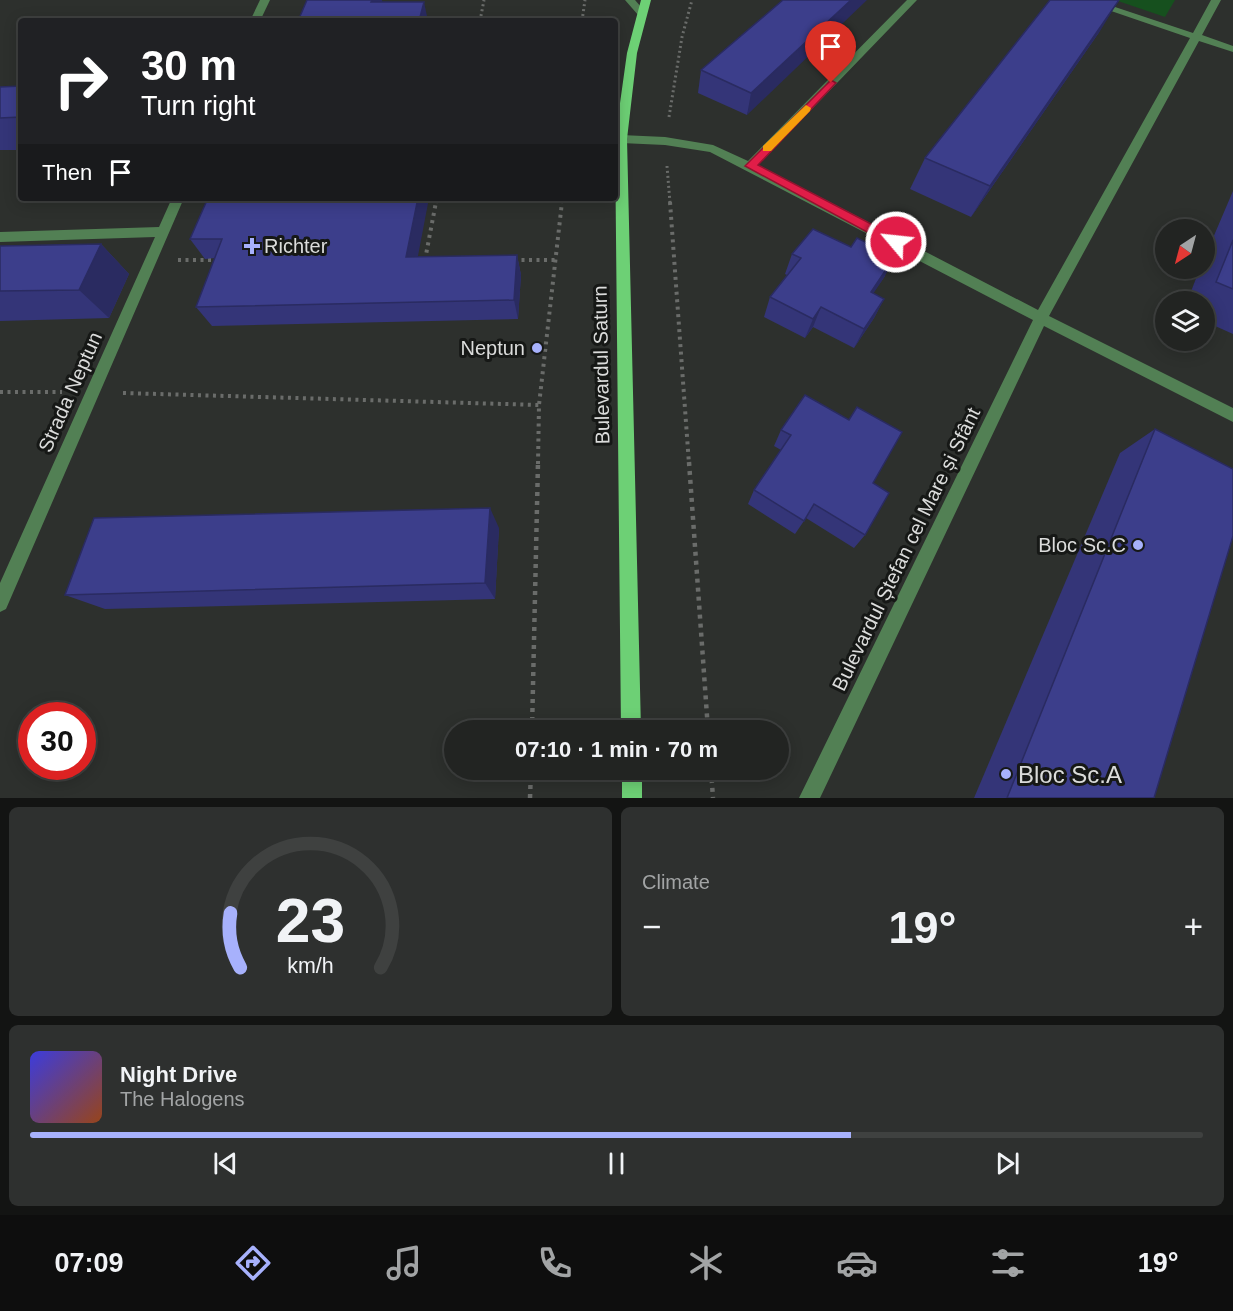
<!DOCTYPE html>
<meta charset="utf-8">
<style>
body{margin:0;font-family:Arial,sans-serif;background:#2e302f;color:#f1f3f6;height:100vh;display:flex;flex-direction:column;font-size:22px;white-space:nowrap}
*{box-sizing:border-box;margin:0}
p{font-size:20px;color:#a2a4a5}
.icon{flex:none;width:33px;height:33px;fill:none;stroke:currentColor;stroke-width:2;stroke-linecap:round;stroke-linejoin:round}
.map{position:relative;height:798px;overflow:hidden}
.details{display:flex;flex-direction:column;gap:9px;padding:9px;background:#131413;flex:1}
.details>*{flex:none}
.top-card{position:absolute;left:18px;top:18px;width:600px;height:183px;border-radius:6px;box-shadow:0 3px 15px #0003,0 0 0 2px #3f4140;background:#202124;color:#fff;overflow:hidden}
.needle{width:39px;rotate:216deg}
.fabs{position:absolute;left:1155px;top:219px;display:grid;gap:12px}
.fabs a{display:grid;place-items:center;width:60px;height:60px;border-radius:50%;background:#222422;box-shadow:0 3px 15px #0003,0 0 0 2px #3f4140;font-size:30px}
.speed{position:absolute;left:18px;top:702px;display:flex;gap:12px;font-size:30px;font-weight:700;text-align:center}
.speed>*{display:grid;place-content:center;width:78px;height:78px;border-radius:50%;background:#222422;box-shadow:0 3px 15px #0003,0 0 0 2px #3f4140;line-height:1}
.speed .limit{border:9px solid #d22;background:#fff;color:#111}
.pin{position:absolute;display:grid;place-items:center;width:51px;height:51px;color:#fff;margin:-62px -26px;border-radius:50% 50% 50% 0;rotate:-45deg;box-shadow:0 0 6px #0007}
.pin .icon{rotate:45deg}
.me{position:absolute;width:66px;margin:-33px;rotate:298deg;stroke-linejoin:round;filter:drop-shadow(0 0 4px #0008)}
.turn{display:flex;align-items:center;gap:21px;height:126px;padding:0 24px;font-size:27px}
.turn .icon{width:78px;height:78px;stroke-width:2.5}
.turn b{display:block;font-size:42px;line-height:51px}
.then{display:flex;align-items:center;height:57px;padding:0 24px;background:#0003;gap:12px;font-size:22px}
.big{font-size:45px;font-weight:700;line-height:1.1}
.details .tile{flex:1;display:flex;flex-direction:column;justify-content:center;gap:9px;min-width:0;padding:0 21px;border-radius:9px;background:#2e302f}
.details .dial{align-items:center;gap:0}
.dial svg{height:156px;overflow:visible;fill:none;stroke:#3f4140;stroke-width:7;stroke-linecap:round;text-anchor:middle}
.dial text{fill:#f1f3f6;stroke:none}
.song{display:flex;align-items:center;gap:18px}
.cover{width:72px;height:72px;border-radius:9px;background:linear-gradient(135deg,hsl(240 70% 55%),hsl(20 70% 35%))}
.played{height:6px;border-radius:3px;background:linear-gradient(90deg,#a7b1fc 70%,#3f4140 70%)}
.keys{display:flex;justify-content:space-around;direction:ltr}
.heat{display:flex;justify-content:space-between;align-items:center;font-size:33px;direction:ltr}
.details .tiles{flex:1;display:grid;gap:9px;grid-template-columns:1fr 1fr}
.tile:last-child{grid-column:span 2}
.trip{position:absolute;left:444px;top:720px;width:345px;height:60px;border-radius:30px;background:#222422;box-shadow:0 3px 15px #0003,0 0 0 2px #3f4140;font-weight:700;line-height:60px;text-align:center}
.menu{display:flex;height:96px;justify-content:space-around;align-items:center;background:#0e0e0e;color:#a2a4a5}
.menu .icon{width:42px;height:42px}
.menu .on{color:#a7b1fc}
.menu b{font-size:27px;color:#f1f3f6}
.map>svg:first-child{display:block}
.green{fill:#16501e}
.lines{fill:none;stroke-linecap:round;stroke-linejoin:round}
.path-far2{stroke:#6a6c6a;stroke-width:3;stroke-dasharray:2 3;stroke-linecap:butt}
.path-far1{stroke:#6a6c6a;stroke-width:4;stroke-dasharray:3 4.5;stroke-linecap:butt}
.path{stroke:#6a6c6a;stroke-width:4.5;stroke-dasharray:4 5;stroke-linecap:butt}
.minor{fill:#528054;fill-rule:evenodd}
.major{fill:#6dd075;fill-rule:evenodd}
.wall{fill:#343578}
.shaded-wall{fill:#2a2b61}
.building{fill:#3c3e8b;stroke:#2a2b61;stroke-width:1.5}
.route{fill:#e11d48;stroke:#92132f;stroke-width:1.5}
.slow{fill:#f59e0b}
.poi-dot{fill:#a7b1fc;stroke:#161816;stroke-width:2}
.labels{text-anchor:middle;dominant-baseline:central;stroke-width:6;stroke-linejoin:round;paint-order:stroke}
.poi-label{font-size:20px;fill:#dbdcdb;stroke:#161816;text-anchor:end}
.street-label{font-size:20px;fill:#dbdcdb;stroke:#161816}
.near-poi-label{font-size:24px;fill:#dbdcdb;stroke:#161816;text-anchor:start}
</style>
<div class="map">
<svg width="1233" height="798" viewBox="0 0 1233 798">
<rect width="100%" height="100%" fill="#2d302d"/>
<polygon class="green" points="1115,0 1175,0 1165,17"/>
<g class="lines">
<g class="path-far2">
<polyline points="480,21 484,0"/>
<polyline points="582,21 585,0"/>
<polyline points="669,117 682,37 692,0"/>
<polyline points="667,166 670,203"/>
<polyline points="436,203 437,198"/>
<polyline points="561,203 562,198"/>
</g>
<g class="path-far1">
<polyline points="670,202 689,464"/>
<polyline points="178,260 219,260"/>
<polyline points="425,260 436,202"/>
<polyline points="514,260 556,260"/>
<polyline points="0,392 62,392"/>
<polyline points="123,393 539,405"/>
<polyline points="538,464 539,405 562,202"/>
</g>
<g class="path">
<polyline points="689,462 708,730"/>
<polyline points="532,730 538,462"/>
<polyline points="711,770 713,798"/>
<polyline points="530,798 531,770"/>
</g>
<g class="minor">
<polygon points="260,0 270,0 260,21 250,21"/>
<polygon points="625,0 635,0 647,14 645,16 639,16"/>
<polygon points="907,0 917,0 758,165 1038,310 1190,38 1079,0 1094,0 1193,33 1211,0 1221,0 1202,35 1233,46 1233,52 1199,41 1049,316 1233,408 1233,422 1044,326 820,798 799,798 1033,320 710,152 665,145 621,143 615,139 621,135 665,137 713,145 748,161"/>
<polygon points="172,198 184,198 6,609 0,612 0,583 155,237 0,242 0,232 159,227"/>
</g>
<g class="major">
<polygon points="641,0 651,0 637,53 627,139 641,730 621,730 615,139 627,53"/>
<rect x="622" y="770" width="20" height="28"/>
</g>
</g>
<g class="wall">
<polygon points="783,0 747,115 698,93 701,70"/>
<polygon points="1100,31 971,217 910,189 925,158"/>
<polygon points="21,86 21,150 0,150 0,87"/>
<polygon points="1233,191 1233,334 1204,321 1204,302 1187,302 1200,268 1204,268 1204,259"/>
<polygon points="208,198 418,257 517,255 521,275 518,319 212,326 196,307 215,258 205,259 190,239"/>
<polygon points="101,244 129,274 109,318 0,321 0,246"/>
<polygon points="792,254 885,276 873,293 884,299 874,318 854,348 813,327 805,338 764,317 770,297 787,275 785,274"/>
<polygon points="1155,429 1154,798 974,798 1120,453"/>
<polygon points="781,430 873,483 865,535 854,548 806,518 795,534 748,504 754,490 781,450 774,446"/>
<polygon points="499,528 495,599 105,609 65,595"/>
</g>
<g class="shaded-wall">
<polygon points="372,0 382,0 383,5 371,2"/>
<polygon points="851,0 867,0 747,115 751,93"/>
<polygon points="1119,0 1100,31 971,217 990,186"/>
<polygon points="424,2 428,21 419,21"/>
<polygon points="418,198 429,198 414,277 406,257"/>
<polygon points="101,244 129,274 109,318 79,290"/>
<polygon points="517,255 521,275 518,319 514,300"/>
<polygon points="895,256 885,276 861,312 871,292"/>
<polygon points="884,299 874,318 854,348 864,329"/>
<polygon points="821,307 813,327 805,338 813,319"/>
<polygon points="490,508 499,528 495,599 485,583"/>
</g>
<g class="building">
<polygon points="307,0 372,0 371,2 424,2 419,21 298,21"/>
<polygon points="783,0 851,0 751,93 701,70"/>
<polygon points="1050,0 1119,0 990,186 925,158"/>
<polygon points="21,86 21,117 0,118 0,87"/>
<polygon points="208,198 418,198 406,257 517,255 514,300 196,307 222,239 190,239"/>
<polygon points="813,229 851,247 857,238 895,256 871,292 884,299 864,329 821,307 813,319 770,297 801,258 792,254"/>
<polygon points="1233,240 1233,289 1216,282"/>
<polygon points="101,244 79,290 0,291 0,246"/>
<polygon points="805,395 849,420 857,407 902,432 873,483 889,493 865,535 814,504 804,521 754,490 791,435 781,430"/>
<polygon points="1155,429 1233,469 1233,536 1154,798 1007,798"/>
<polygon points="490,508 485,583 65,595 94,518"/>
</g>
<polygon class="route" points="831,80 836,83 834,85 758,165 900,239 900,245 891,245 745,166"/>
<polygon class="slow" points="806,105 811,108 810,111 771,151 763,151 763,146"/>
<g class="poi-dot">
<path d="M249 237h6v6h6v6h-6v6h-6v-6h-6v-6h6z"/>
<circle cx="537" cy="348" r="6"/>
<circle cx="1138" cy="545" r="6"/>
<circle cx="1006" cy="774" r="6"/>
</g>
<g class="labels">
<g class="poi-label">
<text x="264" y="246" text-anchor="start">Richter</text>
<text x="525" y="348">Neptun</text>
<text x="1126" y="545">Bloc Sc.C</text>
</g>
<g class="street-label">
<text transform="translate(601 365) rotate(-91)">Bulevardul Saturn</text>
<text transform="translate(70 392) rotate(-66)">Strada Neptun</text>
<text transform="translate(906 549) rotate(-64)">Bulevardul Ștefan cel Mare și Sfânt</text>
</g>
<g class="near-poi-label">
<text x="1018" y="774">Bloc Sc.A</text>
</g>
</g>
</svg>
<div class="fabs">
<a><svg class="needle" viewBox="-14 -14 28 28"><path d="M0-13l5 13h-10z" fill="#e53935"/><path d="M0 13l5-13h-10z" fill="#a2a4a5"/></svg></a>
<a><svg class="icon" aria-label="layers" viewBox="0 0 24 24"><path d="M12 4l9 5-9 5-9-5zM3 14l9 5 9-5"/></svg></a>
</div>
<div class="speed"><div class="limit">30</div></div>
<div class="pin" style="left:831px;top:83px;background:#d93025"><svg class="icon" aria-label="arrive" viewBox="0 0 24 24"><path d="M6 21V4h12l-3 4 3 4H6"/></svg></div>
<svg class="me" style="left:896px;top:242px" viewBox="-20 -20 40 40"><circle r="17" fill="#e11d48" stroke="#fff" stroke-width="3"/><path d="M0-11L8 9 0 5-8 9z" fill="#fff"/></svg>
<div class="trip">07:10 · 1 min · 70 m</div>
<div class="top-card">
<div class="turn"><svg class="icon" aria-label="right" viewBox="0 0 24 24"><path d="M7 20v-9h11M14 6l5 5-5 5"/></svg><div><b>30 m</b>Turn right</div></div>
<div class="then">Then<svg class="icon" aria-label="arrive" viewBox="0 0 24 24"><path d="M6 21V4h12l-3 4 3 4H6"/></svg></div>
</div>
</div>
<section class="details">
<div class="tiles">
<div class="tile dial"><svg viewBox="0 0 100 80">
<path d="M14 69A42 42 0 1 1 86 69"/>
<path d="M14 69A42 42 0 0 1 9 41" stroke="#a7b1fc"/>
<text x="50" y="56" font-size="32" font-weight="700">23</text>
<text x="50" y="72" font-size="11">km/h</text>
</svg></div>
<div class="tile"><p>Climate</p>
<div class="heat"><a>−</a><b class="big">19°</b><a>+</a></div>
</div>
<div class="tile">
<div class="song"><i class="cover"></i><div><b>Night Drive</b><p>The Halogens</p></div></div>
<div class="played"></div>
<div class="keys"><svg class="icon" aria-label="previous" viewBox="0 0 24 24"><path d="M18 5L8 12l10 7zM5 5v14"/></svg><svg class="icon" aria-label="pause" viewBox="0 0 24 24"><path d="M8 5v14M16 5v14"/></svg><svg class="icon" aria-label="next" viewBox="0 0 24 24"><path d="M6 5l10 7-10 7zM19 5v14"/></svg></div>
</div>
</div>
</section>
<nav class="menu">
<b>07:09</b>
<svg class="icon on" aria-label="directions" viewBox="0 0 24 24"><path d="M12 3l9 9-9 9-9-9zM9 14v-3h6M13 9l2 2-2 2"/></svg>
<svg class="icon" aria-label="music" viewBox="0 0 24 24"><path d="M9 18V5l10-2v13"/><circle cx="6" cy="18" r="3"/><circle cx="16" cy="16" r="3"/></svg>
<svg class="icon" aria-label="phone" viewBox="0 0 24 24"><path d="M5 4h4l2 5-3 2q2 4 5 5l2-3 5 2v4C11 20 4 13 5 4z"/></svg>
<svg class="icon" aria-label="climate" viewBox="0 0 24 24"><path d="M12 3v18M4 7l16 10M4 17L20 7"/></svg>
<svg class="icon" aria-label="car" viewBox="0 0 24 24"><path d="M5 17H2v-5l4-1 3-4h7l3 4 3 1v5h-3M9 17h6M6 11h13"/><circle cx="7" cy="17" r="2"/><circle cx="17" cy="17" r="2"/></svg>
<svg class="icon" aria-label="filters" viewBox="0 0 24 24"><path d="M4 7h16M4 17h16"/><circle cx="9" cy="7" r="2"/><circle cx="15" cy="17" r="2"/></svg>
<b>19°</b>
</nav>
